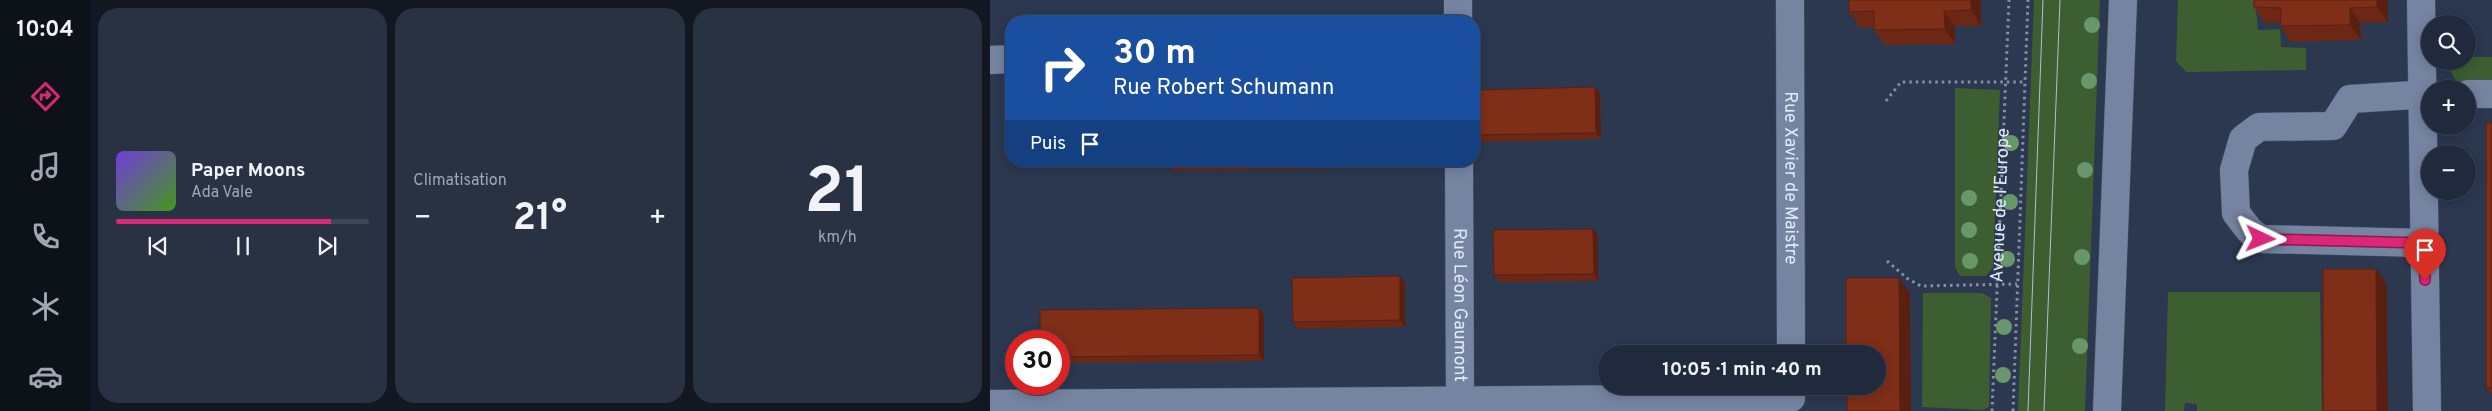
<!DOCTYPE html>
<html lang="fr">
<meta charset="utf-8">
<style>
body{margin:0;font-family:Overpass,sans-serif;background:#283243;color:#f1f3f6;height:100vh;display:flex;flex-direction:column;font-size:19px;white-space:nowrap}
*{box-sizing:border-box;margin:0}
p{font-size:16px;color:#a2a7af}
.icon{flex:none;width:28px;height:28px;fill:none;stroke:currentColor;stroke-width:2;stroke-linecap:round;stroke-linejoin:round}
.map{position:relative;flex:1;overflow:hidden}
.sheet{display:flex;flex-direction:column;gap:8px;padding:8px;background:#121721;width:900px}
.sheet>*{flex:none}
.banner{position:absolute;left:15px;top:15px;width:475px;height:152px;border-radius:20px;box-shadow:0 2px 12px #0003,0 0 0 1px #3d4656;background:#1a4fa0;color:#fff;overflow:hidden}
.tools{position:absolute;left:1431px;top:15px;display:grid;gap:10px}
.tools a{display:grid;place-items:center;width:55px;height:55px;border-radius:50%;background:#202a3c;box-shadow:0 2px 12px #0003,0 0 0 1px #3d4656;font-size:25px}
.speed{position:absolute;left:15px;top:330px;display:flex;gap:10px;font-size:25px;font-weight:700;text-align:center}
.speed>*{display:grid;place-content:center;width:65px;height:65px;border-radius:50%;background:#202a3c;box-shadow:0 2px 12px #0003,0 0 0 1px #3d4656;line-height:1}
.speed .limit{border:8px solid #d22;background:#fff;color:#111}
.pin{position:absolute;display:grid;place-items:center;width:42px;height:42px;color:#fff;margin:-51px -21px;border-radius:50% 50% 50% 0;rotate:-45deg;box-shadow:0 0 5px #0007}
.pin .icon{rotate:45deg}
.me{position:absolute;width:55px;margin:-28px;rotate:92deg;stroke-linejoin:round;filter:drop-shadow(0 0 4px #0008)}
.turn{display:flex;align-items:center;gap:18px;height:105px;padding:0 25px;font-size:22px}
.turn .icon{width:65px;height:65px;stroke-width:2.5}
.turn b{display:block;font-size:35px;line-height:42px}
.then{display:flex;align-items:center;height:48px;padding:0 25px;background:#0003;gap:10px;font-size:19px}
.big{font-size:38px;font-weight:700;line-height:1.1}
.sheet .card{flex:1;display:flex;flex-direction:column;justify-content:center;gap:8px;min-width:0;padding:0 18px;border-radius:20px;background:#283243}
.sheet .dial{align-items:center;gap:0}
.dial b{font-size:65px;line-height:1}
.song{display:flex;align-items:center;gap:15px}
.cover{width:60px;height:60px;border-radius:8px;background:linear-gradient(135deg,hsl(260 70% 55%),hsl(100 70% 35%))}
.played{height:5px;border-radius:2px;background:linear-gradient(90deg,#db2777 85%,#3d4656 85%)}
.keys{display:flex;justify-content:space-around;direction:ltr}
.heat{display:flex;justify-content:space-between;align-items:center;font-size:28px;direction:ltr}
.sheet .tiles{flex:1;display:grid;gap:8px;grid-template-columns:repeat(3,1fr)}
.trip{position:absolute;left:608px;top:345px;width:288px;height:50px;border-radius:25px;background:#202a3c;box-shadow:0 2px 12px #0003,0 0 0 1px #3d4656;font-weight:700;line-height:50px;text-align:center}
main{display:flex;flex:1;min-height:0}
.dock{display:flex;flex-direction:column;width:90px;justify-content:space-around;align-items:center;background:#0d1118;color:#a2a7af}
.dock .icon{width:35px;height:35px}
.dock .current{color:#db2777}
.dock b{font-size:22px;color:#f1f3f6}
.map>svg:first-child{display:block}
.green{fill:#3c5e30}
.lines{fill:none;stroke-linecap:round;stroke-linejoin:round}
.street-casing{stroke:#495468;stroke-width:29}
.path{stroke:#8691a5;stroke-width:3;stroke-dasharray:2.5 4;stroke-linecap:butt}
.street{stroke:#7584a1;stroke-width:28}
.tram{stroke:#b5bfd1;stroke-width:1}
.tree{fill:#69976c}
.wall{fill:#6d2815}
.shaded-wall{fill:#592011}
.building{fill:#7f2e18;stroke:#592011}
.route-casing{stroke:#8e194d;stroke-width:12}
.route{stroke:#db2777;stroke-width:9}
.labels{text-anchor:middle;dominant-baseline:central;stroke-width:5;stroke-linejoin:round;paint-order:stroke}
.street-label{font-size:18px;fill:#e2ebfb;stroke:#212d45}
</style>
<main>
<nav class="dock">
<b>10:04</b>
<svg class="icon current" aria-label="directions" viewBox="0 0 24 24"><path d="M12 3l9 9-9 9-9-9zM9 14v-3h6M13 9l2 2-2 2"/></svg>
<svg class="icon" aria-label="music" viewBox="0 0 24 24"><path d="M9 18V5l10-2v13"/><circle cx="6" cy="18" r="3"/><circle cx="16" cy="16" r="3"/></svg>
<svg class="icon" aria-label="phone" viewBox="0 0 24 24"><path d="M5 4h4l2 5-3 2q2 4 5 5l2-3 5 2v4C11 20 4 13 5 4z"/></svg>
<svg class="icon" aria-label="climate" viewBox="0 0 24 24"><path d="M12 3v18M4 7l16 10M4 17L20 7"/></svg>
<svg class="icon" aria-label="car" viewBox="0 0 24 24"><path d="M5 17H2v-5l4-1 3-4h7l3 4 3 1v5h-3M9 17h6M6 11h13"/><circle cx="7" cy="17" r="2"/><circle cx="17" cy="17" r="2"/></svg>
</nav>
<section class="sheet">
<div class="tiles">
<div class="card">
<div class="song"><i class="cover"></i><div><b>Paper Moons</b><p>Ada Vale</p></div></div>
<div class="played"></div>
<div class="keys"><svg class="icon" aria-label="previous" viewBox="0 0 24 24"><path d="M18 5L8 12l10 7zM5 5v14"/></svg><svg class="icon" aria-label="pause" viewBox="0 0 24 24"><path d="M8 5v14M16 5v14"/></svg><svg class="icon" aria-label="next" viewBox="0 0 24 24"><path d="M6 5l10 7-10 7zM19 5v14"/></svg></div>
</div>
<div class="card"><p>Climatisation</p>
<div class="heat"><a>−</a><b class="big">21°</b><a>+</a></div>
</div>
<div class="card dial"><b>21</b><p>km/h</p></div>
</div>
</section>
<div class="map">
<svg width="1502" height="411" viewBox="0 0 1502 411">
<rect width="100%" height="100%" fill="#2b3850"/>
<g class="green">
<polygon points="1044,0 1110,0 1095,411 1028,411"/>
<polygon points="1188,0 1265,0 1268,30 1290,29 1291,47 1316,48 1316,70 1196,72 1186,61"/>
<path d="M 1478,57 L 1502,57 L 1502,81 C 1479,88 1463,90 1458,61 L 1478,61 Z"/>
<polygon points="965,88 1010,90 1003,267 996,276 970,276 965,267"/>
<polygon points="1178,292 1330,292 1332,411 1207,411 1207,404 1195,403 1194,411 1175,411"/>
<polygon points="933,293 992,293 1001,298 999,407 993,410 932,407"/>
</g>
<g class="lines">
<g class="street-casing">
<g id="street">
<polyline points="468,0 468,21"/>
<path id="s2" d="M 800,0 L 801,354"/>
<polyline points="1431,0 1437,411"/>
<polyline points="0,60 21,59"/>
<polyline points="1478,94 1502,94"/>
<path id="s3" d="M 469,161 L 470,399"/>
<polyline points="1434,243 1271,239 1260,231 1246,213 1244,170 1253,139 1269,127 1343,126 1360,99 1440,94"/>
<polyline points="0,404 801,398"/>
<polyline points="1117,411 1133,0"/>
</g>
</g>
<g class="path">
<polyline points="896,101 911,82 1035,82"/>
<polyline points="897,261 918,279 931,286 1027,284"/>
<path id="s1" d="M 1002,411 L 1019,0"/>
<polyline points="1023,411 1038,0"/>
</g>
<use href="#street" class="street"/>
<g class="tram">
<polyline points="1038,411 1053,0"/>
<polyline points="1054,411 1070,0"/>
</g>
</g>
<g class="tree">
<circle cx="1102" cy="25" r="8"/>
<circle cx="1099" cy="81" r="8"/>
<circle cx="1021" cy="143" r="8"/>
<circle cx="1095" cy="170" r="8"/>
<circle cx="979" cy="198" r="8"/>
<circle cx="1020" cy="202" r="8"/>
<circle cx="979" cy="230" r="8"/>
<circle cx="1092" cy="257" r="8"/>
<circle cx="1017" cy="259" r="8"/>
<circle cx="980" cy="261" r="8"/>
<circle cx="1014" cy="327" r="8"/>
<circle cx="1090" cy="346" r="8"/>
<circle cx="1013" cy="375" r="8"/>
</g>
<g class="wall">
<polygon points="859,0 991,0 991,26 965,26 965,44 895,45 884,30 884,27 870,28 859,12"/>
<polygon points="1398,0 1398,22 1370,23 1371,40 1301,42 1290,26 1290,23 1275,23 1264,7"/>
<polygon points="610,94 611,139 490,142 485,135"/>
<polygon points="1502,123 1502,396 1496,387"/>
<polygon points="177,161 427,161 427,167 183,171 177,162"/>
<polygon points="608,236 608,281 509,282 504,275"/>
<polygon points="415,283 415,327 308,329 303,322"/>
<polygon points="269,308 274,315 274,361 69,363 69,341"/>
</g>
<g class="shaded-wall">
<polygon points="981,0 991,0 991,26 981,10"/>
<polygon points="1387,0 1398,0 1398,22 1387,7"/>
<polygon points="1360,8 1370,23 1371,40 1360,25"/>
<polygon points="954,11 965,26 965,44 955,29"/>
<polygon points="605,87 610,94 611,139 606,133"/>
<polygon points="423,161 427,161 427,167"/>
<polygon points="603,229 608,236 608,281 604,274"/>
<polygon points="1386,269 1397,284 1398,411 1387,411"/>
<polygon points="410,276 415,283 415,327 410,320"/>
<polygon points="909,278 920,293 921,411 910,411"/>
<polygon points="269,308 274,315 274,361 269,355"/>
</g>
<g class="building">
<polygon points="859,0 981,0 981,10 954,11 955,29 884,30 884,11 859,12"/>
<polygon points="1264,0 1387,0 1387,7 1360,8 1360,25 1290,26 1291,8 1264,7"/>
<polygon points="605,87 606,133 485,135 484,90"/>
<polygon points="1496,123 1502,123 1502,388 1496,387"/>
<polygon points="177,161 253,161 177,162"/>
<polygon points="603,229 604,274 504,275 503,230"/>
<polygon points="1333,269 1386,269 1387,411 1333,411"/>
<polygon points="410,276 410,320 303,322 302,278"/>
<polygon points="856,278 909,278 910,411 857,411 857,386 886,386 886,354 856,354"/>
<polygon points="269,308 269,355 69,357 69,341 50,341 50,310"/>
</g>
<g class="lines">
<g class="route-casing">
<polyline id="route" points="1271,239 1434,243 1435,280"/>
</g>
<use href="#route" class="route"/>
</g>
<g class="labels">
<g class="street-label">
<text stroke="none"><textPath href="#s2" startOffset="178">Rue Xavier de Maistre</textPath></text>
<text stroke="none"><textPath href="#s1" startOffset="206">Avenue de l'Europe</textPath></text>
<text stroke="none"><textPath href="#s3" startOffset="144">Rue Léon Gaumont</textPath></text>
</g>
</g>
</svg>
<div class="tools">
<a><svg class="icon" aria-label="search" viewBox="0 0 24 24"><circle cx="10" cy="10" r="6"/><path d="M15 15l6 6"/></svg></a>
<a>+</a>
<a>−</a>
</div>
<div class="speed"><div class="limit">30</div></div>
<div class="pin" style="left:1435px;top:280px;background:#d93025"><svg class="icon" aria-label="arrive" viewBox="0 0 24 24"><path d="M6 21V4h12l-3 4 3 4H6"/></svg></div>
<svg class="me" style="left:1271px;top:239px" viewBox="-20 -20 40 40"><path d="M0-17L14 15 0 8-14 15z" fill="#db2777" stroke="#fff" stroke-width="4"/></svg>
<div class="trip">10:05 · 1 min · 40 m</div>
<div class="banner">
<div class="turn"><svg class="icon" aria-label="right" viewBox="0 0 24 24"><path d="M7 20v-9h11M14 6l5 5-5 5"/></svg><div><b>30 m</b>Rue Robert Schumann</div></div>
<div class="then">Puis<svg class="icon" aria-label="arrive" viewBox="0 0 24 24"><path d="M6 21V4h12l-3 4 3 4H6"/></svg></div>
</div>
</div>
</main>
